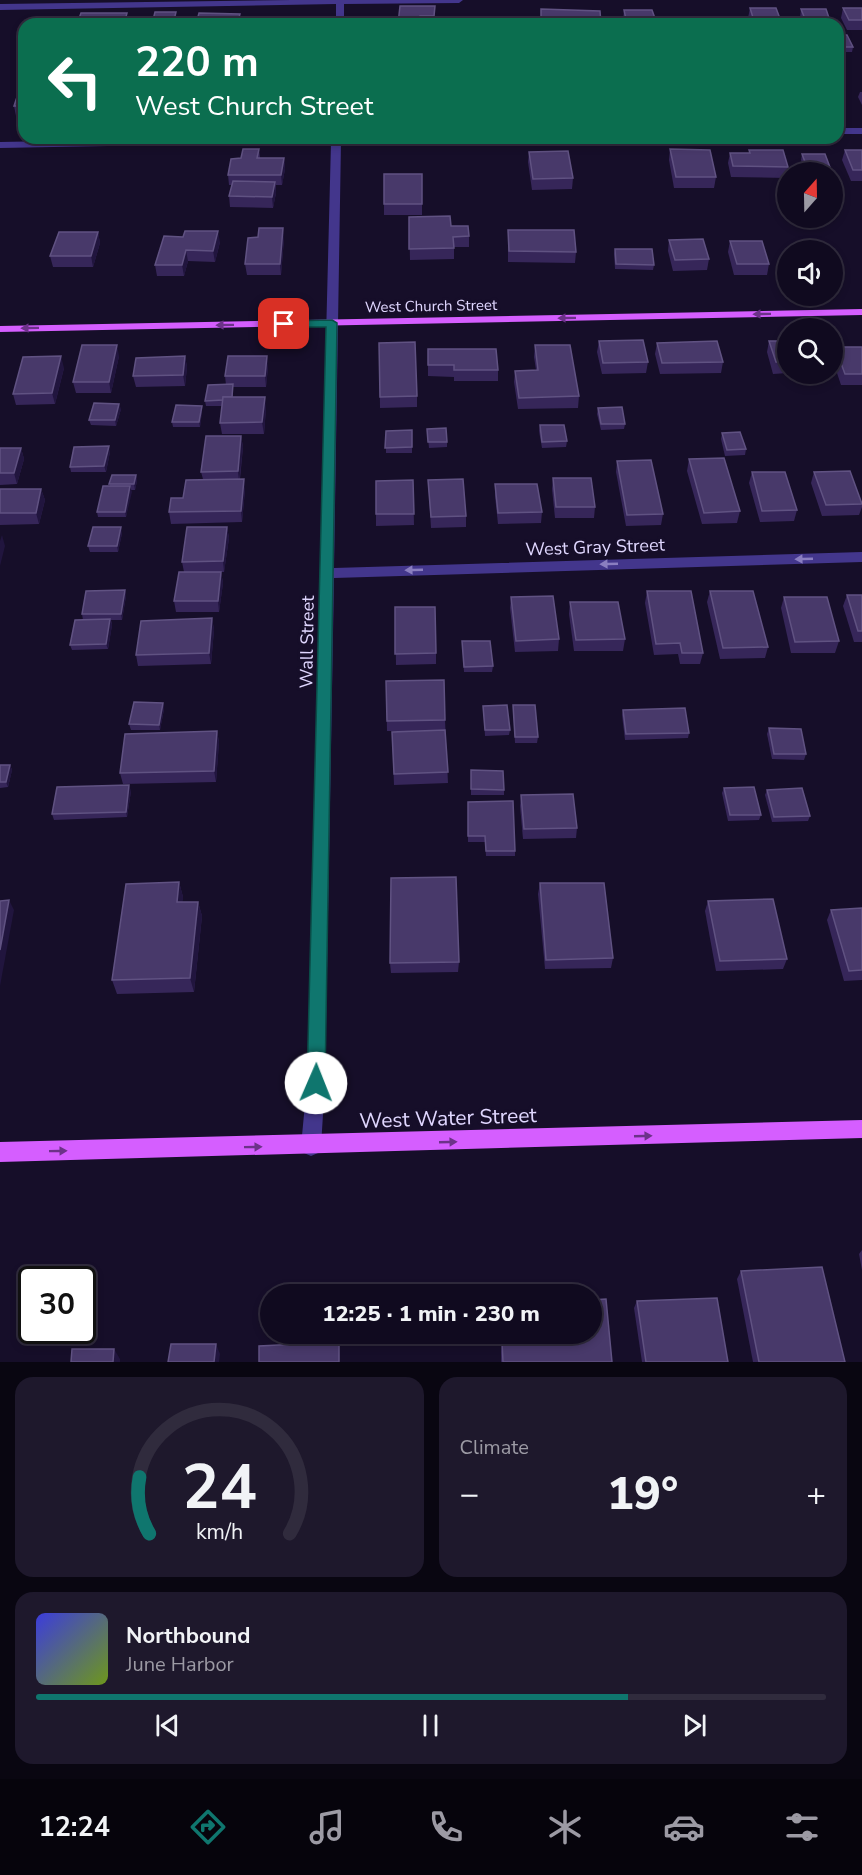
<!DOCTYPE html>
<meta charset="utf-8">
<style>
body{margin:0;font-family:"Nunito Sans",sans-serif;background:#1e182c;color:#f1f3f6;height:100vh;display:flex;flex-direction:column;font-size:22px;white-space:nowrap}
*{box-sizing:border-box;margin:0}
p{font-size:20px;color:#9c9aa4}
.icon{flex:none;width:33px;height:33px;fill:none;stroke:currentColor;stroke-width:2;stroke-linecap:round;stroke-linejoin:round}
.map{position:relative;height:1362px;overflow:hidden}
.side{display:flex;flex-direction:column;gap:15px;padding:15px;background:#090611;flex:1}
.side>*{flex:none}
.top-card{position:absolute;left:18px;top:18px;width:826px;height:126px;border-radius:18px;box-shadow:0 3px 9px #0003,0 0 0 2px #302b3d;background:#0b6e4f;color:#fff;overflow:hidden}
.needle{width:39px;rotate:20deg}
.controls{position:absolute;left:777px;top:162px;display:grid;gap:12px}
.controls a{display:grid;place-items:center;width:66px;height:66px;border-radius:50%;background:#100a1f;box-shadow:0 3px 9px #0003,0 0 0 2px #302b3d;font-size:30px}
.speed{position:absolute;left:18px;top:1266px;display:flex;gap:12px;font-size:30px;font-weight:700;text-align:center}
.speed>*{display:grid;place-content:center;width:78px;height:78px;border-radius:50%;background:#100a1f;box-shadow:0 3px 9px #0003,0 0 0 2px #302b3d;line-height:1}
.speed .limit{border:3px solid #111;border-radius:9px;background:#fff;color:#111}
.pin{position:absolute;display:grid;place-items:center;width:51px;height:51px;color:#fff;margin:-26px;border-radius:12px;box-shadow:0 3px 9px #0006}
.me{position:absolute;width:66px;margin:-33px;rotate:1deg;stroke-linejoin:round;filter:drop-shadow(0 0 4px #0008)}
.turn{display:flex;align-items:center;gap:21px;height:126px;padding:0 18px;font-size:27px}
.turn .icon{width:78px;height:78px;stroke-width:2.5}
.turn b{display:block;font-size:42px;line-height:51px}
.big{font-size:45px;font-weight:800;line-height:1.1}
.side .card{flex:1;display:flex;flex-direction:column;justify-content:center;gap:9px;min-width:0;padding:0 21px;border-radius:18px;background:#1e182c}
.side .dial{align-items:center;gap:0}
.dial svg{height:156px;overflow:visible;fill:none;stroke:#302b3d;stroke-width:7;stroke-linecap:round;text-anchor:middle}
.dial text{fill:#f1f3f6;stroke:none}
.song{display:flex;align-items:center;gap:18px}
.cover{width:72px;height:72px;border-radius:9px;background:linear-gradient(135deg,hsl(240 70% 55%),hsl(80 70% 35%))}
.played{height:6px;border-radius:3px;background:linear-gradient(90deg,#0f766e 75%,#302b3d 75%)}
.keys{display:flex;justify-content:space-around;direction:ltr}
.heat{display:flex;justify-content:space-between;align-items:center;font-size:33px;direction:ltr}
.side .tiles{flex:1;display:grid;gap:15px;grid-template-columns:1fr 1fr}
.card:last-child{grid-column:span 2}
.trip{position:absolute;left:260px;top:1284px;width:342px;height:60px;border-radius:30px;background:#100a1f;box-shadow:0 3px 9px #0003,0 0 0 2px #302b3d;font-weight:800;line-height:60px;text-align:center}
.tabs{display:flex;height:96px;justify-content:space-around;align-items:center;background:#06040c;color:#9c9aa4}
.tabs .icon{width:42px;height:42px}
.tabs .active{color:#0f766e}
.tabs b{font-size:27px;color:#f1f3f6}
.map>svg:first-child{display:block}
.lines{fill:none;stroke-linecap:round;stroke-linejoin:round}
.minor{fill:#43368c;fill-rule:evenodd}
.major{fill:#d55eff;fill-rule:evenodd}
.wall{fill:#362659}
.shaded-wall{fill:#21153e}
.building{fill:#48396a;stroke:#605282;stroke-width:1.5}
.oneway{fill:#6c3289}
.oneway2{fill:#8a7ec0}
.route{fill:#0f766e;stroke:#0a4d48;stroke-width:1.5}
.labels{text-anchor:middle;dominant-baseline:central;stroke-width:6;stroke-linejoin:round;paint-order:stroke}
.far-street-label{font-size:15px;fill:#e0d7ff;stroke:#160e29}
.street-label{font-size:18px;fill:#e0d7ff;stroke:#160e29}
.near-street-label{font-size:21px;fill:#e0d7ff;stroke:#160e29}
</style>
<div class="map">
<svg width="862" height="1362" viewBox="0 0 862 1362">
<rect width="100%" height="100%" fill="#160e29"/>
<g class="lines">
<g class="minor">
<polygon points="292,0 463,0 459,3 344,4 344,24 336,24 336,4 0,10 0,4"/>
<rect x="838" y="128" width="24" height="6"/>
<polygon points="211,138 370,138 365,141 341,141 334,568 862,552 862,562 334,578 325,1083 321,1146 318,1153 311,1156 304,1153 301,1146 307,1083 331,142 0,148 0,142"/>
</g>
<g class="major">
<polygon points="862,309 862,315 0,332 0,326"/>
<polygon points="862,1120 862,1138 0,1162 0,1142"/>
</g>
</g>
<g class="wall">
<polygon points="435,6 434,24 398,24"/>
<polygon points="750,8 782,24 750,24 748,18"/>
<polygon points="843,8 862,8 862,30 847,30 841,18"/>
<polygon points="801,9 831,24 801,24 800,18"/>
<polygon points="624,10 657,24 624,24 623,20"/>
<polygon points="838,35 853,47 852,52 838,52"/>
<polygon points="24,88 24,116 16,116 14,106"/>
<polygon points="838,91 843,99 841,109 838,109"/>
<polygon points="860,92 862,92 862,105 858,97"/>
<polygon points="259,149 260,158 284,158 285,169 282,185 276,185 276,193 273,208 230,207 229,196 232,185 229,185 228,175 241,158"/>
<polygon points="670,149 716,177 714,188 674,188 669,160"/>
<polygon points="749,150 788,167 786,178 731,177 728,163 730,153 749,153"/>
<polygon points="845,150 862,150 862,181 851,181 842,160"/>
<polygon points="529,152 573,178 572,189 532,190 528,162"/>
<polygon points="802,154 831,170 831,172 806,172 801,160"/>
<polygon points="422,174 422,215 384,215 384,204"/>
<polygon points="409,217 451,226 469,236 469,247 454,247 454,259 410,260"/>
<polygon points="508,230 576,252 575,263 508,262"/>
<polygon points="98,232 100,243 93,267 53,267 50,256"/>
<polygon points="164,236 220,242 215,262 188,261 184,276 157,276 155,265"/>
<polygon points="284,239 281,275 247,275 245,264"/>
<polygon points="669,240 709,259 707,270 673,271 668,251"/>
<polygon points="730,241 769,264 767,275 734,275 728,252"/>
<polygon points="615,249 654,265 653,270 615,269 614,254"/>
<polygon points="599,341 648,362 646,373 602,374 597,352"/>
<polygon points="769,341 788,341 788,373 773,374 767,352"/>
<polygon points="379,343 417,396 417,407 380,408"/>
<polygon points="657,343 723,362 721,373 660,374 655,354"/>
<polygon points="535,345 579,396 578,408 518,409 514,382 515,371 536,370 534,357"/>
<polygon points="835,347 862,347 862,385 841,385 832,358"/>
<polygon points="428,349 498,370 498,381 454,381 454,377 428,376"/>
<polygon points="119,356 111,393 76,393 73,382"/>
<polygon points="185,356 187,367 185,386 136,387 133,376"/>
<polygon points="268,367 266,387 233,387 233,397 266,408 264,434 222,434 220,423 222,406 206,406 205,401 226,385 225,376"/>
<polygon points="64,368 55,404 16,405 13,394"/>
<polygon points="598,408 625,424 624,429 601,430 597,414"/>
<polygon points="121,409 116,426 91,425 89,420"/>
<polygon points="202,411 200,427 173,427 172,422"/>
<polygon points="540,425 567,441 566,447 542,448 539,431"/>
<polygon points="427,429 447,442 447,447 429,448"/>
<polygon points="412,430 412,453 386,453 386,431"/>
<polygon points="722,433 746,449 745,455 725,456 721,439"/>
<polygon points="241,436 243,447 240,479 245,490 242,522 171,524 169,512 203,479 201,472"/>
<polygon points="0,448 21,448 24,459 17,484 0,485"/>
<polygon points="110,452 106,472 71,472 70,467"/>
<polygon points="689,459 740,511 737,523 702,524 687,471"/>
<polygon points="617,461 663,514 661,525 626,526 616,472"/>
<polygon points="752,472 797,510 794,521 760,522 749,483"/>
<polygon points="814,472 862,502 862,507 859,515 822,516 811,483"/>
<polygon points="136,475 137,481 135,490 131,490 126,517 98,517 97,512 110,486 109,484"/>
<polygon points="553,478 595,507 594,518 555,518 552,489"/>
<polygon points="413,480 414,525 376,526 376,514"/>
<polygon points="428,480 466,516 466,527 431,528"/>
<polygon points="495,484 542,512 541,523 498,524 495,496"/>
<polygon points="0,489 41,489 45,500 39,524 0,525"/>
<polygon points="227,527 229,538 224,572 221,572 223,583 219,612 176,612 174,601 184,572 182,562"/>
<polygon points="122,533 118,552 90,552 88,546"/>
<polygon points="125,590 126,596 122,620 111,620 112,625 108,649 72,650 70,645 83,620 82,614"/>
<polygon points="647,591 703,653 700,664 680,664 678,654 654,655 645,603"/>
<polygon points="710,591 768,647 765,658 720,659 707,602"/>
<polygon points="847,595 862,595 862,642 854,642 843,606"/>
<polygon points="511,597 559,639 558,651 515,652 510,608"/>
<polygon points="784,597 839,641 835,653 791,653 781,608"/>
<polygon points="570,602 625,639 623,651 574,651 569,614"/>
<polygon points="395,607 436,653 436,664 396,665"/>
<polygon points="212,618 214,630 211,664 138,666 136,655"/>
<polygon points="462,641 493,666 492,672 464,672"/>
<polygon points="386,681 445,720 448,783 394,785 392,732 432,731 387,731"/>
<polygon points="163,703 164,709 160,730 131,730 129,724"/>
<polygon points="513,705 538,737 537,743 515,743"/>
<polygon points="483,706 510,730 509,735 485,736"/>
<polygon points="623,710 689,733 688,738 625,740 622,715"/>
<polygon points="769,728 806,754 804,760 772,759 767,734"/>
<polygon points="217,731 219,742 216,782 123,784 120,773"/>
<polygon points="0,765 10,765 12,770 8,787 0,788"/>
<polygon points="471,770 504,790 504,795 471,795"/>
<polygon points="724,788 761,815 759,820 728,821 722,793"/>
<polygon points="767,790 810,816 808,821 772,822 765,795"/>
<polygon points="131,791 127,817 54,820 52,814"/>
<polygon points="521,795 577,828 576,838 523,839 520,806"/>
<polygon points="468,802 515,851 515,856 486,856 485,842 468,842"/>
<polygon points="179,882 183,897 182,902 198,902 202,916 194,992 117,994 112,980"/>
<polygon points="540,883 613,958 611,968 545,969 538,894"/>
<polygon points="708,901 787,959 783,969 716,971 705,911"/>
<polygon points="862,908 862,980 844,981 827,920 831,910"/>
<polygon points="459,962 458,972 391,973 390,963"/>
<polygon points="862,1250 862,1270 859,1254"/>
<polygon points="741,1271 845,1362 753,1362 737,1279"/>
<polygon points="637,1301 728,1362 642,1362 634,1308"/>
<polygon points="540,1334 591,1334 612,1362 501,1362 501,1352 502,1342 541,1341"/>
</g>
<g class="shaded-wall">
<polygon points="176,12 177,24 173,24"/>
<polygon points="127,13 128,23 128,24 124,24"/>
<polygon points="240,14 241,24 237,24"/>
<polygon points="284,158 285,169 282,185 281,175"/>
<polygon points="275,182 276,193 273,208 272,197"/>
<polygon points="283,228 284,239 281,275 280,264"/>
<polygon points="218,231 220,242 215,262 213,251"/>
<polygon points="98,232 100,243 93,267 91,256"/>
<polygon points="186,250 188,261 184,276 182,265"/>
<polygon points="117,345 119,356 111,393 109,382"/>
<polygon points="61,356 64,368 55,404 52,393"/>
<polygon points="185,356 187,367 185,386 183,375"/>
<polygon points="267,356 268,367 266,387 265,376"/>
<polygon points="265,397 266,408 264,434 262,422"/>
<polygon points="119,404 121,409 116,426 115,420"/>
<polygon points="202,406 202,411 200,427 199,422"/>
<polygon points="241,436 243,447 239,482 238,471"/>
<polygon points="109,446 110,452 106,472 104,466"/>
<polygon points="21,448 24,459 17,484 14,473"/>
<polygon points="136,475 137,481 135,490 134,484"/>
<polygon points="244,479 245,490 242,522 241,511"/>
<polygon points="130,486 132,492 126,517 125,512"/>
<polygon points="41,489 45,500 39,524 36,513"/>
<polygon points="121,527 122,533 118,552 117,546"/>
<polygon points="227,527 229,538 224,572 223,561"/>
<polygon points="2,535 5,546 0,566 0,541"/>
<polygon points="221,572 223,583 219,612 218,601"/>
<polygon points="125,590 126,596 122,620 121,614"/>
<polygon points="212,618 214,630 211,664 209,653"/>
<polygon points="110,619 112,625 108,649 106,644"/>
<polygon points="163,703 164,709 160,730 159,725"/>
<polygon points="217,731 219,742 216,782 214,771"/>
<polygon points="10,765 12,770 8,787 6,782"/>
<polygon points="129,785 131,791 127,817 126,812"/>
<polygon points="179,882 183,897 181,917 177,902"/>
<polygon points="9,900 14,910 0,986 0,950"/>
<polygon points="198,902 202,916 194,992 190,978"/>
<polygon points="216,1344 220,1354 219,1362 214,1362"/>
<polygon points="114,1349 120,1359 120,1362 113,1362"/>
</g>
<g class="building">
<polygon points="400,6 435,6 434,16 420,16 420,24 398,24"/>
<polygon points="750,8 776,8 782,24 755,24"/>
<polygon points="843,8 862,8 862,20 849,20"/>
<polygon points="541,9 600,11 601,24 541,24"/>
<polygon points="801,9 826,9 831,24 807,24"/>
<polygon points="624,10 652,10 657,24 627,24"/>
<polygon points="155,12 176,12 173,24 140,24 141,20 153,20"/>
<polygon points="81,13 127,13 124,24 77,24"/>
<polygon points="199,13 240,14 237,24 196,24"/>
<polygon points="723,18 727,24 701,24 698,19"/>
<polygon points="286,20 286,24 258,24 258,21"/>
<polygon points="838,35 847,35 853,47 838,47"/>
<polygon points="20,88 24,88 24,106 14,106"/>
<polygon points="838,91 843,99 838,99"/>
<polygon points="243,149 259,149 257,158 284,158 281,175 228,175 231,159 241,158"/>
<polygon points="670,149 710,150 716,177 676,177"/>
<polygon points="749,150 783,150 788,167 733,166 730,153 750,153"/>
<polygon points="845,150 862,150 862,170 853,170"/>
<polygon points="568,151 573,178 533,179 529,152"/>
<polygon points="802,154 825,154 831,170 808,170"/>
<rect x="384" y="174" width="38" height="30"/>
<polygon points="233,181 275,182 272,197 229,196"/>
<polygon points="450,216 451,226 468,226 469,236 453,237 454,248 409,249 409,217"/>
<polygon points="259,228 283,228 280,264 245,264 248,238 258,237"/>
<polygon points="508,230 574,230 576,252 509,251"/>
<polygon points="185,231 218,231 213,251 186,250 182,265 155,265 164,236 183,237"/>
<polygon points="59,232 98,232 91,256 50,256"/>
<polygon points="703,239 709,259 675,260 669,240"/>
<polygon points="730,241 762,241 769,264 737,264"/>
<polygon points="615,249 652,249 654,265 616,264"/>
<polygon points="790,249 817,249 818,250 791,250"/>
<polygon points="643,340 648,362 603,363 599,341"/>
<polygon points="717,341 723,362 662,363 657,343"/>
<polygon points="769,341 788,341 788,362 776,362"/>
<polygon points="415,342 417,396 380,397 379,343"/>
<polygon points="82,345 117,345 109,382 73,382"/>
<polygon points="535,345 570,345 579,396 519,398 515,371 538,370"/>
<polygon points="835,347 862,347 862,374 845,374"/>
<polygon points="428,349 496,349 498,370 454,370 454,365 428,365"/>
<polygon points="61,356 52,393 13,394 23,357"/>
<polygon points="185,356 183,375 133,376 136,358"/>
<polygon points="228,356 267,356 265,376 225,376"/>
<polygon points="233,384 232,397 223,397 223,400 205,401 208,385"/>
<polygon points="223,397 265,397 262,422 220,423"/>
<polygon points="94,403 119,404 115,420 89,420"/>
<polygon points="176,405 202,406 199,422 172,422"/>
<polygon points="622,407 625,424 601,424 598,408"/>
<polygon points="540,425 564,425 567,441 542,442"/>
<polygon points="446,428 447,442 428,442 427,429"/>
<polygon points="412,430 412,447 385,448 386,431"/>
<polygon points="740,432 746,449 727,450 722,433"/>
<polygon points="206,436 241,436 238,471 201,472"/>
<polygon points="109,446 104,466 70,467 74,447"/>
<polygon points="0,448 21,448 14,473 0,473"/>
<polygon points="724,458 740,511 704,513 689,459"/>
<polygon points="651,460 663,514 627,515 617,461"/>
<polygon points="850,471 862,504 826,505 814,472"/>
<polygon points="752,472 785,472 797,510 762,511"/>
<polygon points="112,475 136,475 134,484 109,484"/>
<polygon points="553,478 591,478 595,507 556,507"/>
<polygon points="244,479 241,511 169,512 171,498 183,498 186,480"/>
<polygon points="463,479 466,516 431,517 428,480"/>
<polygon points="413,480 414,514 376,514 376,481"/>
<polygon points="495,484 537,484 542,512 498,513"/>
<polygon points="103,486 130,486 125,512 97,512"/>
<polygon points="0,489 41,489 36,513 0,513"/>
<polygon points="93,527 121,527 117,546 88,546"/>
<polygon points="187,527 227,527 223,561 182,562"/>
<polygon points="179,572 221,572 218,601 174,601"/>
<polygon points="125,590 121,614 82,614 86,591"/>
<polygon points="647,591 691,591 703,653 682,653 680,643 656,644"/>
<polygon points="710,591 753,591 768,647 723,648"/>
<polygon points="847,595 862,595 862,631 858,631"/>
<polygon points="553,596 559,639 516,641 511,597"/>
<polygon points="784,597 827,597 839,641 795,642"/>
<polygon points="570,602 618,602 625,639 576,640"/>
<polygon points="395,607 435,607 436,653 395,654"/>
<polygon points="212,618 209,653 136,655 141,621"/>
<polygon points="110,619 106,644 70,645 75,620"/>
<polygon points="462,641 490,641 493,666 464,667"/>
<polygon points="444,680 445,720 387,721 386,681"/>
<polygon points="134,702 163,703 159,725 129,724"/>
<polygon points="507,705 510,730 485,730 483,706"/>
<polygon points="513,705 535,705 538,737 515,737"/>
<polygon points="685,708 689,733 626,734 623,710"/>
<polygon points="769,728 801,729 806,754 774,754"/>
<polygon points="445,730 448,772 394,774 392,732"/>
<polygon points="217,731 214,771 120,773 125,734"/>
<polygon points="0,765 10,765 6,782 0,782"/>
<polygon points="471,770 503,771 504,790 471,789"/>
<polygon points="129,785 126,812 52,814 57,787"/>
<polygon points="754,787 761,815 730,815 724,788"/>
<polygon points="802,788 810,816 774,817 767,790"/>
<polygon points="573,794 577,828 524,829 521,795"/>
<polygon points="513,801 515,851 486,851 485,836 468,836 468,802"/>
<polygon points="456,877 459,962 390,963 391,878"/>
<polygon points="179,882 177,902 198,902 190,978 112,980 126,884"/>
<polygon points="540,883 604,883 613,958 546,960"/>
<polygon points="773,899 787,959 720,961 708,901"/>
<polygon points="9,900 0,950 0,901"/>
<polygon points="862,908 862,970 849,971 831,910"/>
<polygon points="822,1267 845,1362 759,1362 741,1271"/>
<polygon points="717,1298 728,1362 646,1362 637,1301"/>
<polygon points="606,1299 612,1362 503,1362 502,1342 543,1341 543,1334 591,1334 591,1300"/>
<polygon points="339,1342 339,1362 259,1362 259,1346"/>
<polygon points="171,1344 216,1344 214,1362 168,1362"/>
<polygon points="72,1349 114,1349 113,1362 71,1362"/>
</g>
<defs><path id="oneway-solid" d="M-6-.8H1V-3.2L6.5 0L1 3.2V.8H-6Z" transform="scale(1.5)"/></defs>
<g class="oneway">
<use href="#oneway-solid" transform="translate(762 314) rotate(179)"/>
<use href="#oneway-solid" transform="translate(567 318) rotate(179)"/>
<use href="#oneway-solid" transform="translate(225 325) rotate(179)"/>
<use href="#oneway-solid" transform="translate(30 328) rotate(179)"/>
<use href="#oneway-solid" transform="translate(643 1136) rotate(-2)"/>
<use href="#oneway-solid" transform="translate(448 1142) rotate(-2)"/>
<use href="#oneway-solid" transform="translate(253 1147) rotate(-1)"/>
<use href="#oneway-solid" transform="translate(58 1151) rotate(-1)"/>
</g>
<g class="oneway2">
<use href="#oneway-solid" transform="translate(804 559) rotate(178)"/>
<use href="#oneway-solid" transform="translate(609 564) rotate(178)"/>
<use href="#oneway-solid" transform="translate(414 570) rotate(178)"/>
</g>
<polygon class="route" points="332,320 337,323 325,1083 322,1089 316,1092 310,1089 307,1083 326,327 284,327 279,324 284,321"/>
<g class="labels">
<g class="far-street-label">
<text transform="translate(431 306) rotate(-1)">West Church Street</text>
</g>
<g class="street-label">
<text transform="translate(595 547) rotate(-2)">West Gray Street</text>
<text transform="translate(307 642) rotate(-89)">Wall Street</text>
</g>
<g class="near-street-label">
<text transform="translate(448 1118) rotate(-2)">West Water Street</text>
</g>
</g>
</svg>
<div class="controls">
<a><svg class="needle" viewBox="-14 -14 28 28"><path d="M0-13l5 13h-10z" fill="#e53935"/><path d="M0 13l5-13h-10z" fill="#9c9aa4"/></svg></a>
<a><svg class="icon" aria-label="sound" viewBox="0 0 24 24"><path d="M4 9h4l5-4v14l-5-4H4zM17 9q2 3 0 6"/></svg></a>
<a><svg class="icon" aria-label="search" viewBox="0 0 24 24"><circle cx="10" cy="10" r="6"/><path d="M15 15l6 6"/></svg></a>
</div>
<div class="speed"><div class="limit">30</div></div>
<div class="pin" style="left:284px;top:324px;background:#d93025"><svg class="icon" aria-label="arrive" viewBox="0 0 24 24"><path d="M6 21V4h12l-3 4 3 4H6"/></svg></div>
<svg class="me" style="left:316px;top:1083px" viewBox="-20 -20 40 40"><circle r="19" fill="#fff"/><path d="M0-13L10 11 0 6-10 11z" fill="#0f766e"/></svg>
<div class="trip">12:25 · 1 min · 230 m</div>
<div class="top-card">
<div class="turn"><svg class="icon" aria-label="left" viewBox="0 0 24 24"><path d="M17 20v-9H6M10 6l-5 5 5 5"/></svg><div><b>220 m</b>West Church Street</div></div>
</div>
</div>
<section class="side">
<div class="tiles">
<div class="card dial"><svg viewBox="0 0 100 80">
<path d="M14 69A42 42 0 1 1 86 69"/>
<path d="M14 69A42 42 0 0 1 9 40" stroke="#0f766e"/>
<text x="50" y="56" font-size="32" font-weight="700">24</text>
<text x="50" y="72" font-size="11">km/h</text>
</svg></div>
<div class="card"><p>Climate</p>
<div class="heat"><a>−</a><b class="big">19°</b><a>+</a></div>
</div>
<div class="card">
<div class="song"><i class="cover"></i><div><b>Northbound</b><p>June Harbor</p></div></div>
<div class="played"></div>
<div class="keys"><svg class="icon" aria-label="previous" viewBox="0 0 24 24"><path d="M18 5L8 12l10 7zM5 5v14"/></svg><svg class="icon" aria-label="pause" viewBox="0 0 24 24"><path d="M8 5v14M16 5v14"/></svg><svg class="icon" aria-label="next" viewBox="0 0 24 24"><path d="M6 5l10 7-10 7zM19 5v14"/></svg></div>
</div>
</div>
</section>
<nav class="tabs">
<b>12:24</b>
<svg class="icon active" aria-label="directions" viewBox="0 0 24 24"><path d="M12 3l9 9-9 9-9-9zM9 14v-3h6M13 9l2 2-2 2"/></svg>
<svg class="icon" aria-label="music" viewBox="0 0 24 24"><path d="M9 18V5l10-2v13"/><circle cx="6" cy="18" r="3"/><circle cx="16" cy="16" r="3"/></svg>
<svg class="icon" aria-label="phone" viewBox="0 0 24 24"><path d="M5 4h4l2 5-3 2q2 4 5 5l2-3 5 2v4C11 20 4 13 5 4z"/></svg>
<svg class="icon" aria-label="climate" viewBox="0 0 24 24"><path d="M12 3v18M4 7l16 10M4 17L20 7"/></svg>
<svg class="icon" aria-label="car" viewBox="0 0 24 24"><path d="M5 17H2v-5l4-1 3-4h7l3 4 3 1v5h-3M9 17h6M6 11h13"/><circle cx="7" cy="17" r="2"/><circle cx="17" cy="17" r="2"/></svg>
<svg class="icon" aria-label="filters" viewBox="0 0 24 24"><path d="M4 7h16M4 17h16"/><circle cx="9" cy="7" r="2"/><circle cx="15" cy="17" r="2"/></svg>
</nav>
